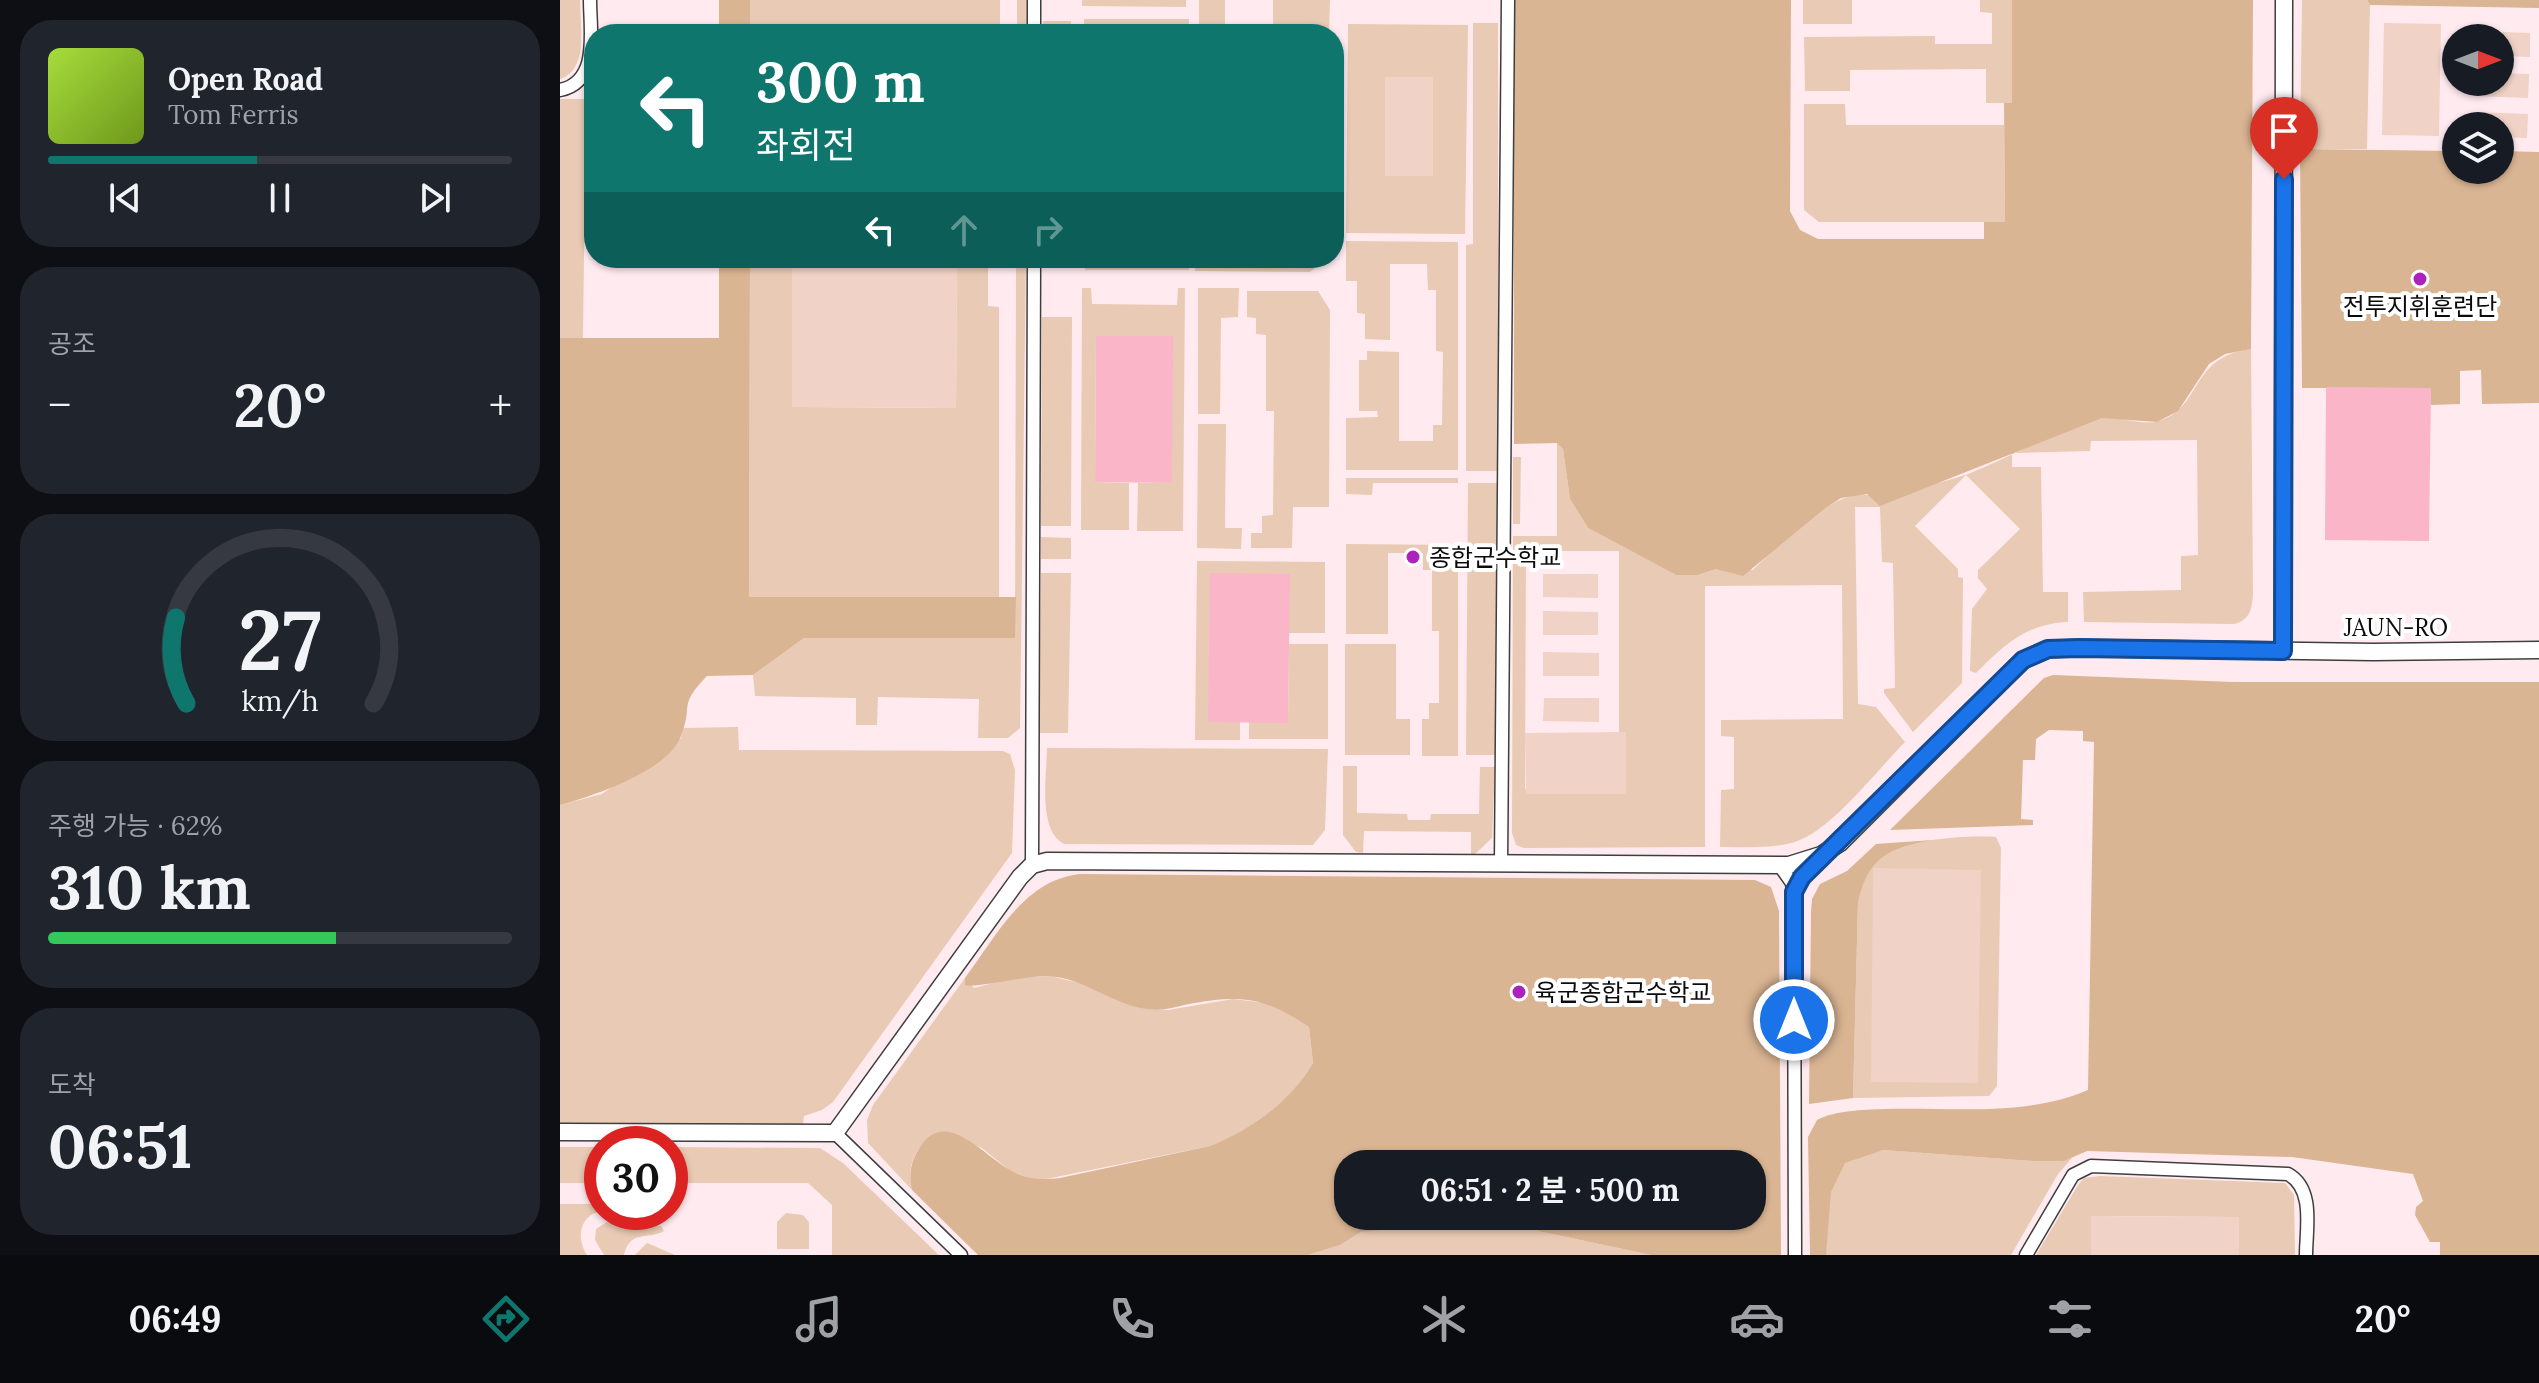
<!DOCTYPE html>
<html lang="ko">
<meta charset="utf-8">
<style>
body{margin:0;font-family:Lora,"Noto Sans KR",serif;background:#20242c;color:#f1f3f6;height:100vh;display:flex;flex-direction:column;font-size:30px;white-space:nowrap}
*{box-sizing:border-box;margin:0}
p{font-size:26px;color:#9ea1a6}
.icon{flex:none;width:44px;height:44px;fill:none;stroke:currentColor;stroke-width:2;stroke-linecap:round;stroke-linejoin:round}
.map{position:relative;flex:1;overflow:hidden}
.panel{display:flex;flex-direction:column;gap:20px;padding:20px;background:#0d0f14;width:560px}
.panel>*{flex:none}
.top-card{position:absolute;left:24px;top:24px;width:760px;height:244px;border-radius:32px;box-shadow:0 2px 6px #0004;background:#0f766e;color:#fff;overflow:hidden}
.needle{width:52px;rotate:90deg}
.controls{position:absolute;left:1882px;top:24px;display:grid;gap:16px}
.controls a{display:grid;place-items:center;width:72px;height:72px;border-radius:50%;background:#171b24;box-shadow:0 2px 6px #0004;font-size:40px}
.speed{position:absolute;left:24px;top:1126px;display:flex;gap:16px;font-size:40px;font-weight:700;text-align:center}
.speed>*{display:grid;place-content:center;width:104px;height:104px;border-radius:50%;background:#171b24;box-shadow:0 2px 6px #0004;line-height:1}
.speed .limit{border:12px solid #d22;background:#fff;color:#111}
.pin{position:absolute;display:grid;place-items:center;width:68px;height:68px;color:#fff;margin:-82px -34px;border-radius:50% 50% 50% 0;rotate:-45deg;box-shadow:0 0 8px #0007}
.pin .icon{rotate:45deg}
.me{position:absolute;width:88px;margin:-44px;rotate:0deg;stroke-linejoin:round;filter:drop-shadow(0 0 6px #0008)}
.turn{display:flex;align-items:center;gap:28px;height:168px;padding:0 40px;font-size:36px}
.turn .icon{width:104px;height:104px;stroke-width:2.5}
.turn b{display:block;font-size:56px;line-height:68px}
.lanes{display:flex;align-items:center;height:76px;padding:0 40px;background:#0003;justify-content:center;gap:40px;direction:ltr}
.lanes .off{opacity:.35}
.big{font-size:60px;font-weight:700;line-height:1.1}
.panel .tile{flex:1;display:flex;flex-direction:column;justify-content:center;gap:12px;min-width:0;padding:0 28px;border-radius:32px;background:#20242c}
.panel .dial{align-items:center;gap:0}
.dial svg{height:208px;overflow:visible;fill:none;stroke:#363941;stroke-width:7;stroke-linecap:round;text-anchor:middle}
.dial text{fill:#f1f3f6;stroke:none}
.song{display:flex;align-items:center;gap:24px}
.cover{width:96px;height:96px;border-radius:12px;background:linear-gradient(135deg,hsl(80 70% 55%),hsl(80 70% 35%))}
.played{height:8px;border-radius:4px;background:linear-gradient(90deg,#0f766e 45%,#363941 45%)}
.keys{display:flex;justify-content:space-around;direction:ltr}
.heat{display:flex;justify-content:space-between;align-items:center;font-size:44px;direction:ltr}
.charge{height:12px;border-radius:6px;background:linear-gradient(90deg,#34c759 62%,#363941 0)}
.trip{position:absolute;left:774px;top:1150px;width:432px;height:80px;border-radius:32px;background:#171b24;box-shadow:0 2px 6px #0004;font-weight:700;line-height:80px;text-align:center}
.menu{display:flex;height:128px;justify-content:space-around;align-items:center;background:#090b0e;color:#9ea1a6}
.menu .icon{width:56px;height:56px}
.menu .selected{color:#0f766e}
.menu b{font-size:36px;color:#f1f3f6}
main{display:flex;flex:1;min-height:0}
.map>svg:first-child{display:block}
.green{fill:#e9cab4;fill-rule:evenodd}
.forest{fill:#dab593}
.sand{fill:#fbb5c9}
.pitch{fill:#f0d2c6}
.lines{fill:none;stroke-linecap:round;stroke-linejoin:round}
.minor-casing{stroke:#3e3e3e;stroke-width:15}
.tertiary-casing{stroke:#3e3e3e;stroke-width:19}
.minor{stroke:#fff;stroke-width:12}
.tertiary{stroke:#fff;stroke-width:16}
.route-casing{stroke:#114b97;stroke-width:20}
.route{stroke:#1a73e8;stroke-width:14}
.poi-dot{fill:#ac22bd;stroke:#fff;stroke-width:3}
.labels{text-anchor:middle;dominant-baseline:central;stroke-width:8;stroke-linejoin:round;paint-order:stroke}
.poi-label{font-size:24px;fill:#0b0b0b;stroke:#fff;text-anchor:start}
.street-label{font-size:24px;fill:#0b0b0b;stroke:#fff}
</style>
<main>
<section class="panel">
<div class="tile">
<div class="song"><i class="cover"></i><div><b>Open Road</b><p>Tom Ferris</p></div></div>
<div class="played"></div>
<div class="keys"><svg class="icon" aria-label="previous" viewBox="0 0 24 24"><path d="M18 5L8 12l10 7zM5 5v14"/></svg><svg class="icon" aria-label="pause" viewBox="0 0 24 24"><path d="M8 5v14M16 5v14"/></svg><svg class="icon" aria-label="next" viewBox="0 0 24 24"><path d="M6 5l10 7-10 7zM19 5v14"/></svg></div>
</div>
<div class="tile"><p>공조</p>
<div class="heat"><a>−</a><b class="big">20°</b><a>+</a></div>
</div>
<div class="tile dial"><svg viewBox="0 0 100 80">
<path d="M14 69A42 42 0 1 1 86 69"/>
<path d="M14 69A42 42 0 0 1 10 36" stroke="#0f766e"/>
<text x="50" y="56" font-size="32" font-weight="700">27</text>
<text x="50" y="72" font-size="11">km/h</text>
</svg></div>
<div class="tile"><p>주행 가능 · 62%</p><b class="big">310 km</b><div class="charge"></div></div>
<div class="tile"><p>도착</p><b class="big">06:51</b></div>
</section>
<div class="map">
<svg width="1979" height="1255" viewBox="0 0 1979 1255">
<rect width="100%" height="100%" fill="#ffeaef"/>
<g class="green">
<path d="M 0,0 L 20,0 C 20,25 29,70 0,79 Z"/>
<rect x="190" y="0" width="250" height="34"/>
<rect x="457" y="0" width="11" height="34"/>
<polygon points="522,0 626,0 626,7 522,6"/>
<rect x="639" y="0" width="26" height="34"/>
<polygon points="713,0 770,0 769,34 713,34"/>
<rect x="1243" y="0" width="49" height="24"/>
<polygon points="1420,0 1452,0 1452,103 1426,103 1426,69 1290,70 1290,91 1245,91 1244,37 1375,36 1375,44 1432,44 1432,13 1420,12"/>
<polygon points="1742,0 1807,0 1810,5 1807,149 1740,149"/>
<rect x="524" y="19" width="105" height="15"/>
<rect x="483" y="21" width="28" height="13"/>
<polygon points="913,23 938,23 938,471 906,471 906,245 913,244"/>
<polygon points="788,24 908,25 905,234 786,233"/>
<polygon points="0,99 26,99 23,338 0,338"/>
<polygon points="1244,104 1285,104 1286,125 1444,125 1445,222 1259,222 1244,210"/>
<polygon points="786,241 898,242 898,470 786,470 786,418 818,417 817,411 799,411 799,360 807,360 807,351 839,352 839,441 873,441 873,425 882,425 883,352 876,351 876,290 868,290 867,264 830,264 830,340 805,339 805,314 797,313 797,281 786,281"/>
<polygon points="190,258 232,258 232,407 396,408 397,258 428,258 428,306 439,307 439,597 189,597"/>
<polygon points="456,258 466,258 460,728 448,738 418,738 419,699 318,697 317,725 296,725 296,698 195,696 193,675 244,638 455,638"/>
<rect x="525" y="258" width="104" height="12"/>
<polygon points="635,258 767,258 750,272 635,271"/>
<polygon points="522,288 531,288 532,304 617,305 618,288 625,288 623,531 577,531 578,483 612,483 612,336 536,336 535,482 569,483 569,530 521,530"/>
<polygon points="638,288 679,288 678,317 661,318 660,414 638,414"/>
<polygon points="687,291 758,291 770,310 769,507 733,507 732,548 691,548 691,533 702,533 702,516 713,515 714,411 706,411 706,335 696,334 696,318 687,317"/>
<polygon points="482,317 512,317 511,526 481,526"/>
<path d="M 1691,349 L 1693,594 C 1692,609 1690,620 1674,624 L 1524,622 L 1523,592 L 1621,590 L 1621,556 L 1638,555 L 1637,440 L 1531,441 L 1530,451 L 1452,453 L 1452,467 L 1481,467 L 1483,592 L 1508,592 L 1508,622 C 1466,624 1445,644 1416,673 L 1410,671 L 1412,609 L 1427,589 L 1418,578 L 1418,570 L 1460,529 L 1406,475 L 1355,526 L 1398,569 L 1398,577 L 1403,578 L 1402,683 L 1353,732 L 1324,693 L 1324,689 L 1335,688 L 1333,563 L 1322,562 L 1320,507 L 1295,507 L 1298,704 L 1316,707 L 1345,742 C 1317,770 1272,830 1235,842 C 1212,849 1184,847 1160,847 L 1161,790 L 1174,789 L 1174,737 L 1161,736 L 1161,720 L 1283,719 L 1282,585 L 1145,586 L 1145,847 L 964,848 L 956,845 L 952,833 L 953,536 L 997,536 L 997,442 L 1003,449 L 1010,499 L 1028,528 L 1116,575 L 1138,575 L 1156,569 L 1193,570 C 1215,548 1280,481 1313,497 C 1344,489 1378,485 1408,474 C 1452,457 1493,431 1538,419 C 1558,414 1581,427 1599,421 C 1643,407 1629,357 1691,349 ZM 966,551 L 1059,551 L 1059,732 L 1065,732 L 965,789 Z"/>
<polygon points="638,424 666,424 665,528 682,528 681,549 637,548"/>
<polygon points="953,457 961,457 960,524 953,524"/>
<polygon points="786,478 898,478 898,483 813,483 812,495 786,494"/>
<polygon points="908,483 937,483 935,755 906,755"/>
<polygon points="481,537 511,538 511,559 481,559"/>
<polygon points="786,544 898,545 898,756 862,756 862,719 869,719 869,703 879,703 879,631 872,631 872,570 863,570 863,553 828,553 828,634 786,634"/>
<polygon points="637,561 765,562 765,633 729,633 729,574 649,722 680,722 680,740 635,740"/>
<polygon points="481,573 511,573 508,733 479,733"/>
<polygon points="729,644 768,644 768,739 689,739 689,722 728,722"/>
<polygon points="785,644 836,644 836,719 850,719 850,755 785,755"/>
<polygon points="178,727 179,750 443,751 450,754 455,770 452,853 273,1102 262,1110 244,1116 243,1124 0,1125 0,805 42,794 121,738 123,728"/>
<path d="M 487,748 L 768,749 L 765,830 L 753,845 L 504,844 C 477,830 487,773 487,748 Z"/>
<polygon points="783,766 797,766 797,813 847,814 848,820 870,820 871,814 919,814 920,767 935,767 932,838 914,855 911,854 911,832 804,831 803,853 796,852 783,835"/>
<path d="M 1436,837 L 1441,848 L 1437,1086 L 1429,1096 L 1293,1098 L 1298,902 C 1299,894 1300,884 1303,877 C 1321,839 1399,835 1436,837 Z"/>
<path d="M 491,976 L 527,985 L 585,1009 L 608,1010 L 673,999 L 714,1004 L 749,1027 L 753,1063 C 731,1101 691,1131 650,1146 L 476,1181 L 449,1170 L 422,1148 L 384,1132 C 360,1138 344,1165 352,1190 L 308,1143 L 307,1120 L 313,1105 L 405,978 L 414,988 L 456,977 Z"/>
<rect x="0" y="1147" width="42" height="36"/>
<polygon points="110,1147 260,1148 283,1163 379,1255 272,1255 272,1205 248,1183 110,1183"/>
<path d="M 1323,1150 L 1472,1161 L 1512,1158 L 1498,1174 L 1451,1255 L 1266,1255 C 1266,1232 1266,1178 1286,1162 C 1296,1154 1311,1153 1323,1150 Z"/>
<polygon points="1540,1176 1725,1183 1734,1195 1735,1255 1679,1255 1679,1217 1532,1216 1531,1255 1476,1255 1518,1185 1524,1178"/>
<path d="M 0,1204 L 42,1204 L 42,1211 C 19,1215 16,1238 27,1255 L 0,1255 Z"/>
<polygon points="226,1213 243,1215 249,1222 249,1249 217,1249 217,1222"/>
<polygon points="915,1216 969,1216 978,1231 1091,1255 748,1255 780,1245 801,1232"/>
<path d="M 47,1222 L 101,1226 L 104,1231 C 89,1240 70,1229 64,1255 L 44,1255 L 35,1240 L 36,1229 Z"/>
<polygon points="87,1243 115,1255 75,1255"/>
</g>
<g class="forest">
<rect x="159" y="0" width="31" height="34"/>
<polygon points="954,0 1231,0 1230,211 1240,230 1258,239 1424,239 1424,222 1445,222 1444,103 1452,103 1452,0 1693,0 1691,349 1665,354 1649,364 1618,411 1597,422 1542,418 1320,506 1307,494 1281,498 1264,509 1183,576 1156,569 1138,575 1116,575 1028,528 1010,499 1003,449 997,443 954,444"/>
<polygon points="1807,0 1979,0 1979,8 1810,5"/>
<polygon points="1740,149 1896,151 1896,170 1940,170 1940,151 1979,152 1979,403 1922,404 1921,370 1900,371 1900,404 1871,405 1870,388 1742,388"/>
<path d="M 159,258 L 190,258 L 189,597 L 456,597 L 455,638 L 244,638 L 193,675 L 147,676 C 117,707 134,704 121,736 C 108,771 33,796 0,805 L 0,338 L 159,338 Z"/>
<path d="M 1493,675 L 1673,682 L 1979,682 L 1979,1255 L 1880,1255 L 1880,1242 L 1870,1242 L 1855,1215 L 1856,1207 L 1863,1201 L 1853,1174 L 1732,1157 L 1527,1151 L 1504,1161 L 1472,1161 L 1323,1150 L 1285,1163 L 1271,1192 L 1266,1255 L 1250,1255 L 1248,1137 L 1257,1120 C 1276,1110 1303,1110 1324,1109 C 1391,1107 1465,1117 1528,1090 L 1534,742 L 1523,741 L 1523,731 L 1489,730 L 1476,739 L 1475,760 L 1463,760 L 1461,819 L 1473,820 L 1473,825 L 1330,830 L 1484,678 Z"/>
<path d="M 1373,840 C 1330,848 1308,856 1298,902 L 1293,1098 L 1249,1104 L 1251,912 L 1252,899 L 1260,884 L 1287,871 L 1316,844 Z"/>
<path d="M 521,874 L 1195,880 L 1211,887 L 1219,911 L 1221,1255 L 1091,1255 L 978,1231 L 969,1216 L 1192,1216 L 1192,1164 L 788,1164 L 788,1216 L 915,1216 L 890,1223 L 801,1232 L 780,1245 L 748,1255 L 418,1255 L 352,1190 C 348,1176 351,1161 359,1149 C 385,1104 426,1159 452,1171 C 469,1180 481,1180 500,1178 L 650,1146 C 690,1131 731,1101 753,1063 L 749,1027 C 707,999 685,994 634,1003 C 617,1006 604,1012 586,1009 C 552,1004 524,978 488,976 C 469,975 413,989 405,985 L 405,978 C 436,937 464,879 521,874 Z"/>
</g>
<g class="sand">
<polygon points="536,336 613,336 612,483 535,482"/>
<polygon points="1766,387 1871,388 1869,541 1765,540"/>
<polygon points="650,573 730,574 728,723 648,722"/>
</g>
<g class="pitch">
<polygon points="1824,23 1881,24 1879,136 1822,135"/>
<polygon points="1915,31 1970,33 1970,57 1940,56 1940,38 1915,38"/>
<polygon points="1940,73 1969,74 1968,98 1913,96 1914,82 1940,82"/>
<rect x="825" y="77" width="48" height="99"/>
<polygon points="1913,112 1968,114 1967,138 1940,137 1940,126 1912,126"/>
<polygon points="232,258 397,258 396,408 232,407"/>
<polygon points="983,574 1038,574 1038,598 983,597"/>
<polygon points="983,611 1038,612 1038,635 983,635"/>
<polygon points="983,652 1039,653 1039,676 983,676"/>
<polygon points="984,698 1039,698 1039,722 983,721"/>
<polygon points="1066,732 1066,794 966,794 965,733"/>
<polygon points="1313,868 1421,870 1418,1083 1311,1082"/>
<polygon points="1531,1216 1679,1217 1679,1255 1531,1255"/>
</g>
<g class="lines">
<g class="minor-casing">
<g id="minor">
<polyline points="474,34 474,0"/>
<path d="M 0,90 C 40,82 30,31 30,0"/>
<polyline points="941,864 948,0"/>
<polyline points="472,865 474,258"/>
<polyline points="1220,866 1232,883 1234,899 1235,1255"/>
<polyline points="1234,892 1260,856"/>
<polyline points="275,1133 401,1255"/>
<path d="M 1466,1255 L 1513,1175 L 1531,1166 L 1728,1174 C 1755,1189 1746,1229 1746,1255"/>
</g>
</g>
<g class="tertiary-casing">
<g id="tertiary">
<polyline points="1723,651 1724,0"/>
<polyline points="0,1132 275,1133 460,877 472,865 487,861 1229,865 1261,855 1280,843 1463,660 1488,649 1519,648 1813,652 1979,650"/>
</g>
</g>
<use href="#minor" class="minor"/>
<use href="#tertiary" class="tertiary"/>
</g>
<g class="lines">
<g class="route-casing">
<polyline id="route" points="1234,1020 1234,892 1242,877 1463,660 1488,649 1519,648 1723,651 1724,179"/>
</g>
<use href="#route" class="route"/>
</g>
<g class="poi-dot">
<circle cx="1860" cy="279" r="8"/>
<circle cx="853" cy="557" r="8"/>
<circle cx="959" cy="992" r="8"/>
</g>
<g class="labels">
<g class="poi-label">
<text x="1860" y="306" text-anchor="middle">전투지휘훈련단</text>
<text x="869" y="557">종합군수학교</text>
<text x="975" y="992">육군종합군수학교</text>
</g>
<g class="street-label">
<text x="1836" y="627">JAUN-RO</text>
</g>
</g>
</svg>
<div class="controls">
<a><svg class="needle" viewBox="-14 -14 28 28"><path d="M0-13l5 13h-10z" fill="#e53935"/><path d="M0 13l5-13h-10z" fill="#9ea1a6"/></svg></a>
<a><svg class="icon" aria-label="layers" viewBox="0 0 24 24"><path d="M12 4l9 5-9 5-9-5zM3 14l9 5 9-5"/></svg></a>
</div>
<div class="speed"><div class="limit">30</div></div>
<div class="pin" style="left:1724px;top:179px;background:#d93025"><svg class="icon" aria-label="arrive" viewBox="0 0 24 24"><path d="M6 21V4h12l-3 4 3 4H6"/></svg></div>
<svg class="me" style="left:1234px;top:1020px" viewBox="-20 -20 40 40"><circle r="17" fill="#1a73e8" stroke="#fff" stroke-width="3"/><path d="M0-11L8 9 0 5-8 9z" fill="#fff"/></svg>
<div class="trip">06:51 · 2 분 · 500 m</div>
<div class="top-card">
<div class="turn"><svg class="icon" aria-label="left" viewBox="0 0 24 24"><path d="M17 20v-9H6M10 6l-5 5 5 5"/></svg><div><b>300 m</b>좌회전</div></div>
<div class="lanes"><svg class="icon" aria-label="left" viewBox="0 0 24 24"><path d="M17 20v-9H6M10 6l-5 5 5 5"/></svg><svg class="icon off" aria-label="ahead" viewBox="0 0 24 24"><path d="M12 20V5M6 11l6-6 6 6"/></svg><svg class="icon off" aria-label="right" viewBox="0 0 24 24"><path d="M7 20v-9h11M14 6l5 5-5 5"/></svg></div>
</div>
</div>
</main>
<nav class="menu">
<b>06:49</b>
<svg class="icon selected" aria-label="directions" viewBox="0 0 24 24"><path d="M12 3l9 9-9 9-9-9zM9 14v-3h6M13 9l2 2-2 2"/></svg>
<svg class="icon" aria-label="music" viewBox="0 0 24 24"><path d="M9 18V5l10-2v13"/><circle cx="6" cy="18" r="3"/><circle cx="16" cy="16" r="3"/></svg>
<svg class="icon" aria-label="phone" viewBox="0 0 24 24"><path d="M5 4h4l2 5-3 2q2 4 5 5l2-3 5 2v4C11 20 4 13 5 4z"/></svg>
<svg class="icon" aria-label="climate" viewBox="0 0 24 24"><path d="M12 3v18M4 7l16 10M4 17L20 7"/></svg>
<svg class="icon" aria-label="car" viewBox="0 0 24 24"><path d="M5 17H2v-5l4-1 3-4h7l3 4 3 1v5h-3M9 17h6M6 11h13"/><circle cx="7" cy="17" r="2"/><circle cx="17" cy="17" r="2"/></svg>
<svg class="icon" aria-label="filters" viewBox="0 0 24 24"><path d="M4 7h16M4 17h16"/><circle cx="9" cy="7" r="2"/><circle cx="15" cy="17" r="2"/></svg>
<b>20°</b>
</nav>
